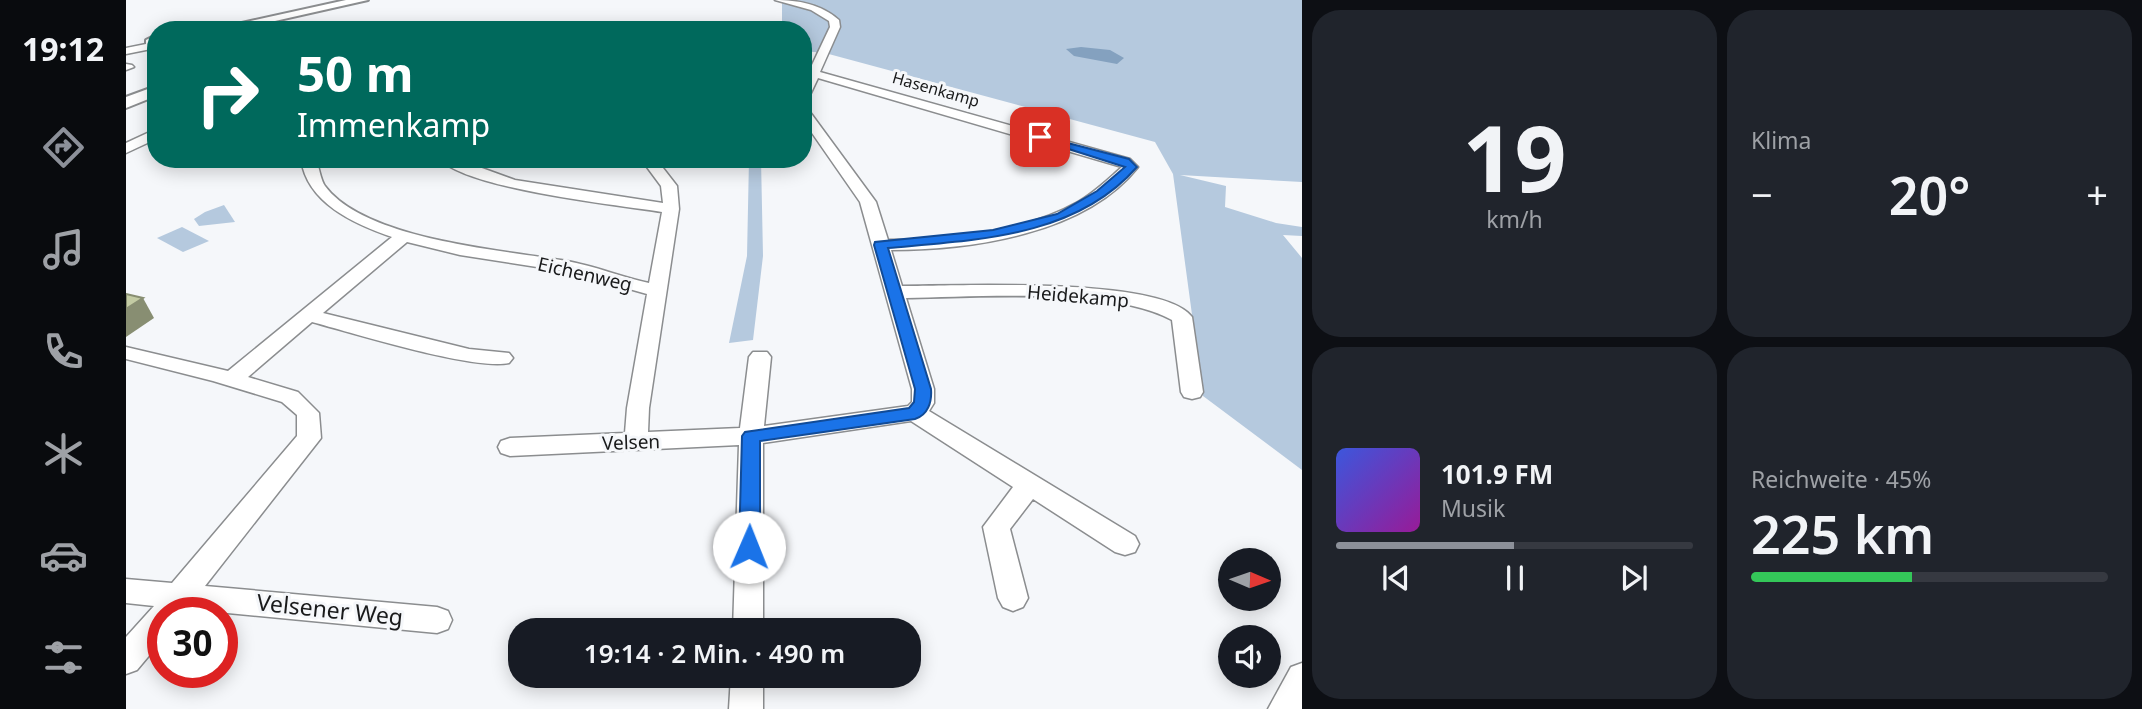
<!DOCTYPE html>
<html lang="de">
<meta charset="utf-8">
<style>
body{margin:0;font-family:"Noto Sans",sans-serif;background:#20242c;color:#f1f3f6;height:100vh;display:flex;flex-direction:column;font-size:26px;white-space:nowrap}
*{box-sizing:border-box;margin:0}
p{font-size:23px;color:#9ea1a6}
.icon{flex:none;width:38px;height:38px;fill:none;stroke:currentColor;stroke-width:2;stroke-linecap:round;stroke-linejoin:round}
.map{position:relative;flex:1;overflow:hidden}
.drawer{display:flex;flex-direction:column;gap:10px;padding:10px;background:#0d0f14;width:840px}
.drawer>*{flex:none}
.banner{position:absolute;left:21px;top:21px;width:665px;height:147px;border-radius:28px;box-shadow:0 4px 18px #0003;background:#00695c;color:#fff;overflow:hidden}
.needle{width:46px;rotate:92deg}
.buttons{position:absolute;left:1092px;top:548px;display:grid;gap:14px}
.buttons a{display:grid;place-items:center;width:63px;height:63px;border-radius:50%;background:#171b24;box-shadow:0 4px 18px #0003;font-size:35px}
.speed{position:absolute;left:21px;top:597px;display:flex;gap:14px;font-size:35px;font-weight:700;text-align:center}
.speed>*{display:grid;place-content:center;width:91px;height:91px;border-radius:50%;background:#171b24;box-shadow:0 4px 18px #0003;line-height:1}
.speed .limit{border:10px solid #d22;background:#fff;color:#111}
.pin{position:absolute;display:grid;place-items:center;width:60px;height:60px;color:#fff;margin:-30px;border-radius:14px;box-shadow:0 4px 10px #0006}
.me{position:absolute;width:77px;margin:-38px;rotate:1deg;stroke-linejoin:round;filter:drop-shadow(0 0 5px #0008)}
.turn{display:flex;align-items:center;gap:24px;height:147px;padding:0 35px;font-size:32px}
.turn .icon{width:91px;height:91px;stroke-width:2.5}
.turn b{display:block;font-size:49px;line-height:60px}
.big{font-size:52px;font-weight:600;line-height:1.1}
.drawer .widget{flex:1;display:flex;flex-direction:column;justify-content:center;gap:10px;min-width:0;padding:0 24px;border-radius:28px;background:#20242c}
.drawer .dial{align-items:center;gap:0}
.dial b{font-size:91px;line-height:1}
.song{display:flex;align-items:center;gap:21px}
.cover{width:84px;height:84px;border-radius:10px;background:linear-gradient(135deg,hsl(230 70% 55%),hsl(300 70% 35%))}
.played{height:7px;border-radius:4px;background:linear-gradient(90deg,#8c9099 50%,#363941 50%)}
.keys{display:flex;justify-content:space-around;direction:ltr}
.heat{display:flex;justify-content:space-between;align-items:center;font-size:38px;direction:ltr}
.charge{height:10px;border-radius:5px;background:linear-gradient(90deg,#34c759 45%,#363941 0)}
.drawer .tiles{flex:1;display:grid;gap:10px;grid-template-columns:repeat(2,1fr)}
.trip{position:absolute;left:382px;top:618px;width:413px;height:70px;border-radius:28px;background:#171b24;box-shadow:0 4px 18px #0003;font-weight:600;line-height:70px;text-align:center}
main{display:flex;flex:1;min-height:0}
.dock{display:flex;flex-direction:column;width:126px;justify-content:space-around;align-items:center;background:#090b0e;color:#9ea1a6}
.dock .icon{width:49px;height:49px}
.dock .active{color:#8c9099}
.dock b{font-size:32px;color:#f1f3f6}
.map>svg:first-child{display:block}
.green{fill:#b5c9de}
.water{fill:#84a1bf}
.lines{fill:none;stroke-linecap:round;stroke-linejoin:round}
.minor-casing{stroke:#8b8d8f;stroke-width:3}
.major-casing{stroke:#8b8d8f;stroke-width:4}
.minor{fill:#fff;fill-rule:evenodd}
.major{fill:#fff;fill-rule:evenodd}
.shaded-wall{fill:#888e72}
.building{fill:#c3cba3;stroke:#888e72;stroke-width:2}
.route{fill:#1a73e8;stroke:#114b97;stroke-width:2}
.labels{text-anchor:middle;dominant-baseline:central;stroke-width:6;stroke-linejoin:round;paint-order:stroke}
.far-street-label{font-size:16px;fill:#191a1b;stroke:#f5f7fa}
.street-label{font-size:19px;fill:#191a1b;stroke:#f5f7fa}
.near-street-label{font-size:23px;fill:#191a1b;stroke:#f5f7fa}
</style>
<main>
<nav class="dock">
<b>19:12</b>
<svg class="icon active" aria-label="directions" viewBox="0 0 24 24"><path d="M12 3l9 9-9 9-9-9zM9 14v-3h6M13 9l2 2-2 2"/></svg>
<svg class="icon" aria-label="music" viewBox="0 0 24 24"><path d="M9 18V5l10-2v13"/><circle cx="6" cy="18" r="3"/><circle cx="16" cy="16" r="3"/></svg>
<svg class="icon" aria-label="phone" viewBox="0 0 24 24"><path d="M5 4h4l2 5-3 2q2 4 5 5l2-3 5 2v4C11 20 4 13 5 4z"/></svg>
<svg class="icon" aria-label="climate" viewBox="0 0 24 24"><path d="M12 3v18M4 7l16 10M4 17L20 7"/></svg>
<svg class="icon" aria-label="car" viewBox="0 0 24 24"><path d="M5 17H2v-5l4-1 3-4h7l3 4 3 1v5h-3M9 17h6M6 11h13"/><circle cx="7" cy="17" r="2"/><circle cx="17" cy="17" r="2"/></svg>
<svg class="icon" aria-label="filters" viewBox="0 0 24 24"><path d="M4 7h16M4 17h16"/><circle cx="9" cy="7" r="2"/><circle cx="15" cy="17" r="2"/></svg>
</nav>
<div class="map">
<svg width="1176" height="709" viewBox="0 0 1176 709">
<rect width="100%" height="100%" fill="#f5f7fa"/>
<g class="green">
<polygon points="664,0 1176,0 1176,182 1054,175 1100,186 1099,207 1150,223 1176,227 1176,236 1157,235 1176,258 1176,470 1077,396 1047,174 1029,142 699,53 677,51 677,30 656,30 656,2"/>
<polygon points="623,159 635,159 637,256 627,340 603,343 621,256"/>
<polygon points="98,205 109,222 73,226 68,219 79,212"/>
<polygon points="56,227 83,241 57,252 31,238"/>
</g>
<polygon class="water" points="955,47 984,50 998,58 991,64 948,56 940,49"/>
<g class="lines">
<g class="minor-casing">
<g id="minor">
<path d="M 649,0 C 672,0 695,4 713,20 L 714,27 L 694,72 L 1004,159 L 1012,167 C 959,234 846,250 765,250 L 776,286 C 828,286 1036,276 1066,317 L 1077,392 L 1074,397 L 1066,399 L 1058,397 L 1055,392 L 1046,320 C 986,287 851,297 780,298 L 808,389 L 808,403 L 803,411 L 1009,536 L 1013,544 L 1009,552 L 999,555 L 989,552 L 907,499 L 884,529 L 902,598 L 897,607 L 887,611 L 877,607 L 872,598 L 857,527 L 887,487 L 785,421 L 637,443 L 637,630 L 607,630 L 613,445 L 384,456 L 375,453 L 372,447 L 375,441 L 384,438 L 499,433 L 501,408 L 521,294 L 443,272 L 334,255 L 281,242 L 197,313 L 343,349 L 383,353 L 387,358 L 383,363 C 349,371 227,333 186,322 L 122,377 L 172,392 L 193,413 L 195,438 L 79,586 L 311,607 L 322,611 L 326,620 L 322,629 L 311,633 L 60,609 L 57,612 L 37,612 L 37,639 L 11,670 L 0,674 L 0,637 L 28,606 L 0,603 L 0,579 L 46,583 L 171,436 L 171,415 L 156,402 L 87,381 L 0,359 L 0,347 L 102,371 L 266,237 C 228,224 181,203 175,159 L 212,159 L 192,166 C 194,172 195,180 199,186 C 239,240 377,250 441,261 C 469,266 495,277 523,283 L 536,212 C 491,205 341,189 314,159 L 331,159 L 389,180 L 537,203 L 535,186 L 515,159 L 530,159 L 551,186 L 553,209 L 523,408 L 522,432 L 614,428 L 623,357 L 627,352 L 641,352 L 645,357 L 638,426 L 782,406 L 786,402 L 786,389 L 734,202 L 677,120 L 677,107 L 681,108 L 750,202 L 762,240 C 819,240 899,232 950,203 C 967,194 981,180 996,167 L 692,78 L 683,97 L 677,101 L 677,84 L 704,27 L 703,21 L 685,10 Z"/>
<polygon points="30,42 30,48 0,54 0,48"/>
<polygon points="0,64 6,65 8,67 0,70"/>
<polygon points="30,129 30,139 0,153 0,143"/>
<polygon points="1176,663 1176,709 1142,709 1165,667"/>
<polygon points="605,676 637,676 637,709 603,709"/>
</g>
</g>
<g class="major-casing">
<g id="major">
<polygon points="220,0 242,0 109,30 84,30"/>
<polygon points="30,35 30,49 20,46 20,40"/>
<polygon points="30,86 30,96 0,108 0,97"/>
</g>
</g>
<use href="#minor" class="minor"/>
<use href="#major" class="major"/>
</g>
<polygon class="shaded-wall" points="17,298 28,318 0,337 0,309"/>
<polygon class="building" points="0,294 17,298 0,309"/>
<path class="route" d="M 911,135 L 1003,159 L 1011,167 C 949,238 849,240 762,248 L 805,389 C 806,402 802,415 789,419 L 634,441 L 634,547 L 631,553 L 623,555 L 616,553 L 613,547 L 616,436 L 619,432 L 783,408 L 788,402 L 789,389 L 748,245 L 749,242 L 867,230 L 931,214 L 971,191 L 999,167 L 911,139 Z"/>
<g class="labels">
<g class="far-street-label">
<text transform="translate(810 89) rotate(16)">Hasenkamp</text>
</g>
<g class="street-label">
<text transform="translate(459 274) rotate(13)">Eichenweg</text>
<text transform="translate(952 296) rotate(5)">Heidekamp</text>
<text transform="translate(505 442) rotate(-2)">Velsen</text>
</g>
<g class="near-street-label">
<text transform="translate(204 609) rotate(6)">Velsener Weg</text>
</g>
</g>
</svg>
<div class="buttons">
<a><svg class="needle" viewBox="-14 -14 28 28"><path d="M0-13l5 13h-10z" fill="#e53935"/><path d="M0 13l5-13h-10z" fill="#9ea1a6"/></svg></a>
<a><svg class="icon" aria-label="sound" viewBox="0 0 24 24"><path d="M4 9h4l5-4v14l-5-4H4zM17 9q2 3 0 6"/></svg></a>
</div>
<div class="speed"><div class="limit">30</div></div>
<div class="pin" style="left:914px;top:137px;background:#d93025"><svg class="icon" aria-label="arrive" viewBox="0 0 24 24"><path d="M6 21V4h12l-3 4 3 4H6"/></svg></div>
<svg class="me" style="left:623px;top:547px" viewBox="-20 -20 40 40"><circle r="19" fill="#fff"/><path d="M0-13L10 11 0 6-10 11z" fill="#1a73e8"/></svg>
<div class="trip">19:14 · 2 Min. · 490 m</div>
<div class="banner">
<div class="turn"><svg class="icon" aria-label="right" viewBox="0 0 24 24"><path d="M7 20v-9h11M14 6l5 5-5 5"/></svg><div><b>50 m</b>Immenkamp</div></div>
</div>
</div>
<section class="drawer">
<div class="tiles">
<div class="widget dial"><b>19</b><p>km/h</p></div>
<div class="widget"><p>Klima</p>
<div class="heat"><a>−</a><b class="big">20°</b><a>+</a></div>
</div>
<div class="widget">
<div class="song"><i class="cover"></i><div><b>101.9 FM</b><p>Musik</p></div></div>
<div class="played"></div>
<div class="keys"><svg class="icon" aria-label="previous" viewBox="0 0 24 24"><path d="M18 5L8 12l10 7zM5 5v14"/></svg><svg class="icon" aria-label="pause" viewBox="0 0 24 24"><path d="M8 5v14M16 5v14"/></svg><svg class="icon" aria-label="next" viewBox="0 0 24 24"><path d="M6 5l10 7-10 7zM19 5v14"/></svg></div>
</div>
<div class="widget"><p>Reichweite · 45%</p><b class="big">225 km</b><div class="charge"></div></div>
</div>
</section>
</main>
